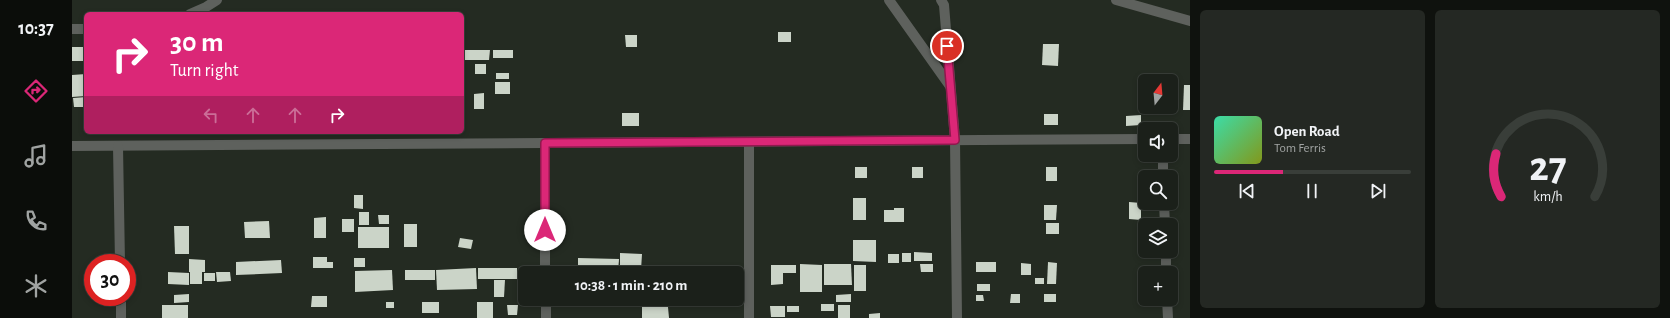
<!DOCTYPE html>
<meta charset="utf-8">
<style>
body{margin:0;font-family:"Alegreya Sans",sans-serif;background:#242823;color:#f1f3f6;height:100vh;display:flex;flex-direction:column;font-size:15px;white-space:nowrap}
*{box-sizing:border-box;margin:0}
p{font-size:13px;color:#a0a3a2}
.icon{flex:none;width:22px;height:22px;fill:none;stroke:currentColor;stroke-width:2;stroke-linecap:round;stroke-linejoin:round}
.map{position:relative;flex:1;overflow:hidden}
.drawer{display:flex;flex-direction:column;gap:10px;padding:10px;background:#0f120e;width:480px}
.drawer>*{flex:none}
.guide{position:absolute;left:12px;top:12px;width:380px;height:122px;border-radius:6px;box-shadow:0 2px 6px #0003,0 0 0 1px #393e39;background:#db2777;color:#fff;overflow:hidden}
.needle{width:26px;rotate:16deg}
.buttons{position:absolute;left:1066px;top:74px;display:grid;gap:8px}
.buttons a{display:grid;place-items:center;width:40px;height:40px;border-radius:6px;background:#1b201a;box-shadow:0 2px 6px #0003,0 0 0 1px #393e39;font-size:20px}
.speed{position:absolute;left:12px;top:254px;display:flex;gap:8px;font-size:20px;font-weight:700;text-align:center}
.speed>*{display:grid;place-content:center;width:52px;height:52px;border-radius:50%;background:#1b201a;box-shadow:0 2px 6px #0003,0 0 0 1px #393e39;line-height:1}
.speed .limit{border:6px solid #d22;background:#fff;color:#111}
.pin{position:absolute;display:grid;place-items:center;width:34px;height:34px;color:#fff;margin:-17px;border:2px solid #fff;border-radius:50%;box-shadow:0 1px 4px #0007}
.me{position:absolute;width:44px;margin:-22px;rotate:0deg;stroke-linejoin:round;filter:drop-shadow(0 0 3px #0008)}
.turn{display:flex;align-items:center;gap:14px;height:84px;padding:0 20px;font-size:18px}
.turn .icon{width:52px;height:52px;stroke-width:2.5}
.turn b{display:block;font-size:28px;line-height:34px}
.lanes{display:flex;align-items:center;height:38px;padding:0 20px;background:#0003;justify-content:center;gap:20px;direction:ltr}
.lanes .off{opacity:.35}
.drawer .tile{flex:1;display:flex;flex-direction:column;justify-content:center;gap:6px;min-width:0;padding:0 14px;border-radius:6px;background:#242823}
.drawer .dial{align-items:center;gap:0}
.dial svg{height:104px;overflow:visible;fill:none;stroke:#393e39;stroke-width:7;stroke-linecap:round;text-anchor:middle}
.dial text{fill:#f1f3f6;stroke:none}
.song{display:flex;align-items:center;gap:12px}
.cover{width:48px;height:48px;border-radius:6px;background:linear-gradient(135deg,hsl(160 70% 55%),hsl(70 70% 35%))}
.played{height:4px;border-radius:2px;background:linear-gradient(90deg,#db2777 35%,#393e39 35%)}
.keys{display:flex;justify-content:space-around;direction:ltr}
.drawer .tiles{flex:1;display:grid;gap:10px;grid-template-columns:repeat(2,1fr)}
.trip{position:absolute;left:446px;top:266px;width:226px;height:40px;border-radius:6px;background:#1b201a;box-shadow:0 2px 6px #0003,0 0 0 1px #393e39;font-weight:700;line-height:40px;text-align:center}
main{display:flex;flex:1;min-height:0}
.dock{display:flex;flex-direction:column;width:72px;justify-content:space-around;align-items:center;background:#0b0d0a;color:#a0a3a2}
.dock .icon{width:28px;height:28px}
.dock .on{color:#db2777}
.dock b{font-size:18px;color:#f1f3f6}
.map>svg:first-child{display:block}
.building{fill:#cbd4c8}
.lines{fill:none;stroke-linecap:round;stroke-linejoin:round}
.minor{stroke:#5e615d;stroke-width:10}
.route-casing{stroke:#8e194d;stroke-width:10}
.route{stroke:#db2777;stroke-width:7}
</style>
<main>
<nav class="dock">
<b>10:37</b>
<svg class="icon on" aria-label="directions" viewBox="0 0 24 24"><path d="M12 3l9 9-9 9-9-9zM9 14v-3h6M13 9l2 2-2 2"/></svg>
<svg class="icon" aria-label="music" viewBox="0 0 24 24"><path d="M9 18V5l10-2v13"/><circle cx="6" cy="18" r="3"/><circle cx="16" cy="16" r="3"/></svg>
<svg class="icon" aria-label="phone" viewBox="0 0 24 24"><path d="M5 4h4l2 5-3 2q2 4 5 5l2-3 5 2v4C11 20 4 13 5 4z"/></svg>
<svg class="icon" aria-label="climate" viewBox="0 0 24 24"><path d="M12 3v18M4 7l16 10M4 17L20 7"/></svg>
</nav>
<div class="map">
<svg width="1118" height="318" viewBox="0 0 1118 318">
<rect width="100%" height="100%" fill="#242b22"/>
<g class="building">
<rect x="706" y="32" width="13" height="10"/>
<polygon points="553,35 565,35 565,47 554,47"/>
<polygon points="971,44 987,44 986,66 970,65"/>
<rect x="0" y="47" width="14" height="14"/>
<polygon points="392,50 418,50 417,60 392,60"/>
<rect x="421" y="50" width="20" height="8"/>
<rect x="403" y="64" width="11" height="10"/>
<rect x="424" y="73" width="13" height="6"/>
<polygon points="14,74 14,96 0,97 0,75"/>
<rect x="423" y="82" width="15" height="12"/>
<polygon points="1112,85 1118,85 1118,110 1111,110"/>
<polygon points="412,93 412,109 402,109 402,94"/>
<polygon points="14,97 14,107 2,107 1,98"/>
<rect x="550" y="113" width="17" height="13"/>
<rect x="972" y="114" width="14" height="11"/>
<polygon points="1069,115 1069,125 1054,126 1054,116"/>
<rect x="783" y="167" width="12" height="11"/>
<rect x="840" y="167" width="11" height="11"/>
<rect x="974" y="167" width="11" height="14"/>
<polygon points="282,195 291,195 291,209 282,208"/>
<rect x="781" y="198" width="13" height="22"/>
<polygon points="1057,202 1069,203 1069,220 1057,219"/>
<polygon points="972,205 985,205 984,220 972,220"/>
<polygon points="822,208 832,208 832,222 812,222 812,210 822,210"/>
<rect x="287" y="212" width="10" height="13"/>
<polygon points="306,215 317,215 317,224 307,224"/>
<polygon points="254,217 254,238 242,238 242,218"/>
<rect x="270" y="219" width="12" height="13"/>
<polygon points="197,221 198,238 173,238 172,222"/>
<rect x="974" y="223" width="13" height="11"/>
<rect x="332" y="224" width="13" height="23"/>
<polygon points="102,226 117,226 117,254 103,254"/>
<rect x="286" y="227" width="31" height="21"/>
<polygon points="388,238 401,240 399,249 386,247"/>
<polygon points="781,240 804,240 804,262 781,261"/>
<polygon points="842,252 860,253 860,261 842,261"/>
<polygon points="548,253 570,254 569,270 548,269"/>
<rect x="830" y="253" width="9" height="9"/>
<rect x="816" y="254" width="11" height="9"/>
<polygon points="241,257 255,257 255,262 261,262 261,268 241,268"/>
<rect x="282" y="258" width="11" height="9"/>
<polygon points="506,258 547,259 546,273 506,273"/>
<polygon points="117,259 133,260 133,272 130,272 130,284 118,284 118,272 127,272 117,272"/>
<polygon points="209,260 210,273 164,275 164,262"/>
<rect x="904" y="262" width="20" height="10"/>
<polygon points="976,262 985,263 984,284 975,284"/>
<polygon points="949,263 959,264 959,275 949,275"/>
<polygon points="728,264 750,265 750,292 728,292"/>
<polygon points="752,264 779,264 780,285 752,285"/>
<polygon points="848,264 861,264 861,272 849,272"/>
<polygon points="699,265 724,265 724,273 711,273 711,284 699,285"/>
<rect x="782" y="265" width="12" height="26"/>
<polygon points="404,268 405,289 365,290 364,270"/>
<rect x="406" y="268" width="39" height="11"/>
<polygon points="320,270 321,290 283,292 283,271"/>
<rect x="333" y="270" width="30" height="10"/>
<polygon points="96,272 117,273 117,285 96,284"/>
<polygon points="144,272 158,272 159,281 145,282"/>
<rect x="132" y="273" width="11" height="8"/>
<rect x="963" y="278" width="9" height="6"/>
<polygon points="422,280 433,280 432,297 422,297"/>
<rect x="905" y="284" width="13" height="7"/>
<polygon points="117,294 117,302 102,303 102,295"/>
<polygon points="779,294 779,302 764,302 764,295"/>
<polygon points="939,294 948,294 948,303 938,303"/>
<rect x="972" y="294" width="12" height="8"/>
<polygon points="904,295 911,295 912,301 904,301"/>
<polygon points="240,296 255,296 255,307 239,307"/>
<rect x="314" y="302" width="8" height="6"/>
<rect x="350" y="302" width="17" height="11"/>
<rect x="405" y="302" width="16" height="16"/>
<rect x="749" y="304" width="13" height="7"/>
<rect x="90" y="305" width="26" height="13"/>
<polygon points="435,305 446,305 445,315 436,315"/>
<rect x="766" y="305" width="12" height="13"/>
<polygon points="698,306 713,306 713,317 699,317"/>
<rect x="715" y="306" width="12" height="6"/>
<polygon points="570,307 596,307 597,318 570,318"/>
<polygon points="808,313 808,318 797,318 797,314"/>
</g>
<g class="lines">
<g class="minor">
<polyline points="817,0 878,86"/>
<polyline points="869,0 872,5 883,140 885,318"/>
<polyline points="1044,0 1118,21"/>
<polyline points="118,14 134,7 145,0"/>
<polyline points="0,29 14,29"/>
<polyline points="1099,139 1118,139"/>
<polyline points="473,143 473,273"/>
<polyline points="0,146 1073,139"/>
<polyline points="46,146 48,263"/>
<polyline points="1091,155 1091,177"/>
<polyline points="1092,203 1093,225"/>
<polyline points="1094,251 1094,273"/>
<polyline points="49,297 49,318"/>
<polyline points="474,299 474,318"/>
<polyline points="1095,299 1096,318"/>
<polyline points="677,318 677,142"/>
</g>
</g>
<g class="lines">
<g class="route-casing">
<polyline id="route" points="473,230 473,143 883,140 875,46"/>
</g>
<use href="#route" class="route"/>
</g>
</svg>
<div class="buttons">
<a><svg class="needle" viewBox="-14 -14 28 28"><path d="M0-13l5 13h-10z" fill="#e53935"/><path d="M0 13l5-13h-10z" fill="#a0a3a2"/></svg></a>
<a><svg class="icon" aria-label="sound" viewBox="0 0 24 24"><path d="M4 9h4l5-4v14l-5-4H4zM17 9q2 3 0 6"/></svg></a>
<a><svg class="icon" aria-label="search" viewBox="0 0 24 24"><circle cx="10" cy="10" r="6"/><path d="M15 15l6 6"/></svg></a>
<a><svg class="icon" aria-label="layers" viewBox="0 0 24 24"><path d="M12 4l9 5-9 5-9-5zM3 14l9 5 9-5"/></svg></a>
<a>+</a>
</div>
<div class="speed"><div class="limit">30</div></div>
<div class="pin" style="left:875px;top:46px;background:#d93025"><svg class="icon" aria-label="arrive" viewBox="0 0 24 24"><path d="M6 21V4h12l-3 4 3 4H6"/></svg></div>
<svg class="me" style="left:473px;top:230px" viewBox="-20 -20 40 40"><circle r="19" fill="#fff"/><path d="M0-13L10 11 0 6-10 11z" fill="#db2777"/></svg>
<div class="trip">10:38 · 1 min · 210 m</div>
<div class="guide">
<div class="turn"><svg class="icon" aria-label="right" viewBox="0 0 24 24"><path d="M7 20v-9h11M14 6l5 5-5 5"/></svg><div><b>30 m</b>Turn right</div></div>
<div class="lanes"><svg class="icon off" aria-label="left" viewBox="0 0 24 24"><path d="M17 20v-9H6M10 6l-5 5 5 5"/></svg><svg class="icon off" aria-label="ahead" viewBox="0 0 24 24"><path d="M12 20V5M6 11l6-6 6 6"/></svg><svg class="icon off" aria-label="ahead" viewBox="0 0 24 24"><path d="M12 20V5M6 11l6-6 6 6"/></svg><svg class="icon" aria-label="right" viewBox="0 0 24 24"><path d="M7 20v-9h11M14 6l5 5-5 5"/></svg></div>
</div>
</div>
<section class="drawer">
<div class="tiles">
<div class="tile">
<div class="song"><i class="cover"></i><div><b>Open Road</b><p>Tom Ferris</p></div></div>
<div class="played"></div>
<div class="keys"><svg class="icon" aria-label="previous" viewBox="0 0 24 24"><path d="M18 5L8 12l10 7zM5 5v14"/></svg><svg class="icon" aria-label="pause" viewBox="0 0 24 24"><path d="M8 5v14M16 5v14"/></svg><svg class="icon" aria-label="next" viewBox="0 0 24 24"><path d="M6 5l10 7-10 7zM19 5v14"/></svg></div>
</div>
<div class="tile dial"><svg viewBox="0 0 100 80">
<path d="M14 69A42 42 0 1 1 86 69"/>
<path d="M14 69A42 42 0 0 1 10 36" stroke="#db2777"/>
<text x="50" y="56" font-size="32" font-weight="700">27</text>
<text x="50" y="72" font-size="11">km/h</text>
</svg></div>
</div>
</section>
</main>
